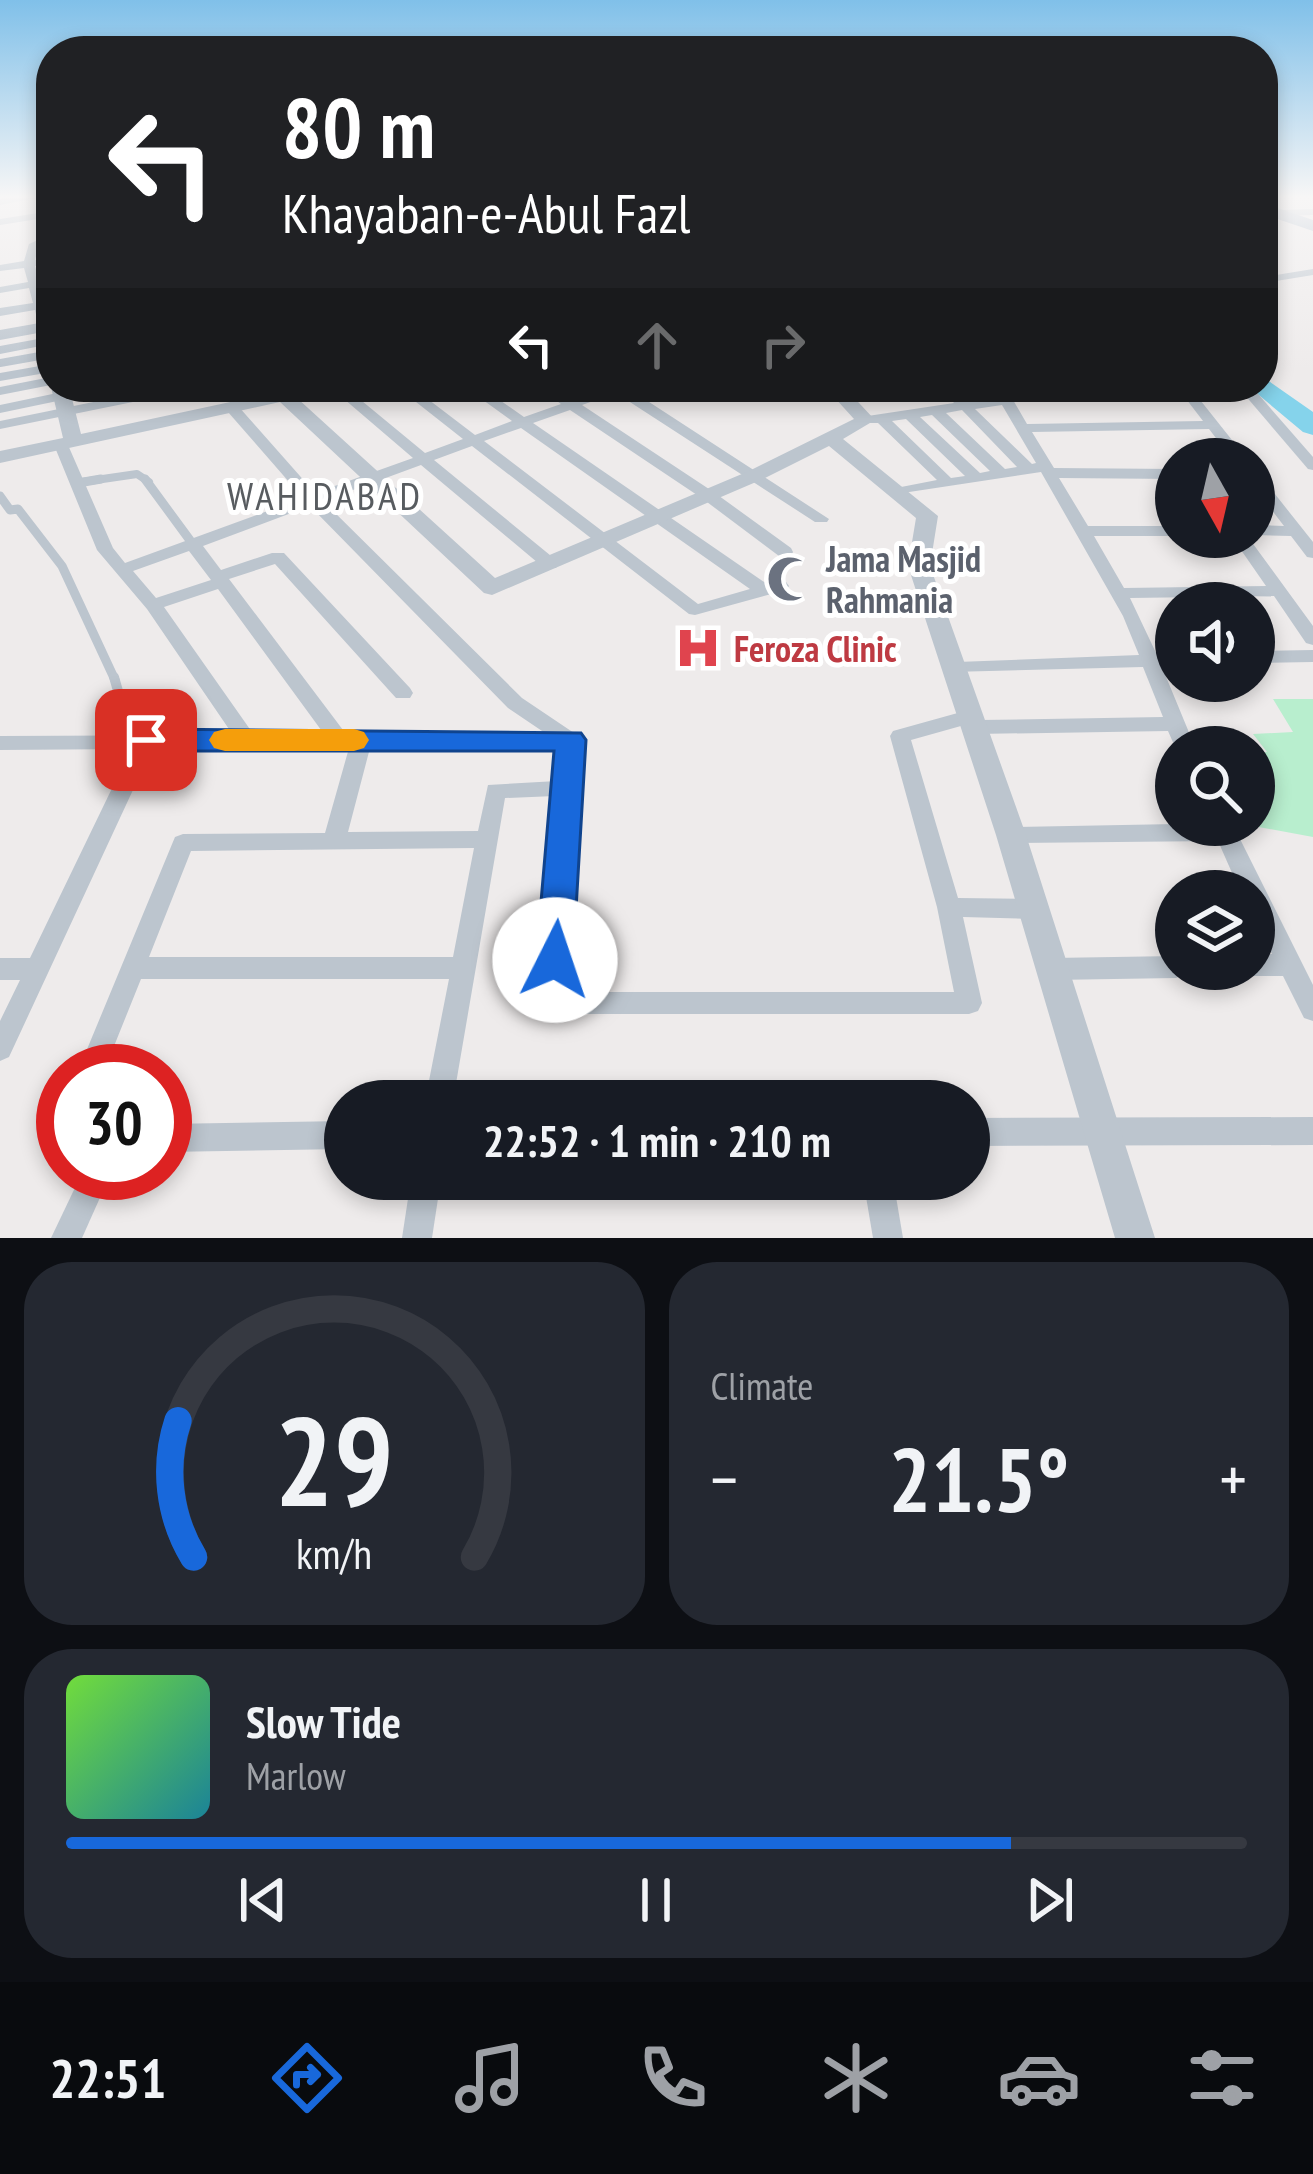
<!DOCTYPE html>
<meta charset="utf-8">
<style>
body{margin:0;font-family:"PT Sans Narrow",sans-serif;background:#242831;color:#f1f3f6;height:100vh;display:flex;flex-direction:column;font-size:45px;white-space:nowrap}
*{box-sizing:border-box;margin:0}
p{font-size:39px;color:#9ea1a6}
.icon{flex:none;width:66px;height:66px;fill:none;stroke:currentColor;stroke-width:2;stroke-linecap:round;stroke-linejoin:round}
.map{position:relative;height:1238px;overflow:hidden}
.side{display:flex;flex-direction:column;gap:24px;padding:24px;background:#0d0f14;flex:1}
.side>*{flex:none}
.guide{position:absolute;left:36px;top:36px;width:1242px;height:366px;border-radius:48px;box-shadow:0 6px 18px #0003;background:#202124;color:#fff;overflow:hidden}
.needle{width:78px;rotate:172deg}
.tools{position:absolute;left:1155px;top:438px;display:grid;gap:24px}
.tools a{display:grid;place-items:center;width:120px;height:120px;border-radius:50%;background:#171b24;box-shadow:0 6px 18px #0003;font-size:60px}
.speed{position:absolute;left:36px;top:1044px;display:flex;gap:24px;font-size:60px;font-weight:700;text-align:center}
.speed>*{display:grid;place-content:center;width:156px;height:156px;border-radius:50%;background:#171b24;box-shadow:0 6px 18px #0003;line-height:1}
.speed .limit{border:18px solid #d22;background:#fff;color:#111}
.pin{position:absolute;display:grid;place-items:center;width:102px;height:102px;color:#fff;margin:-51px;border-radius:24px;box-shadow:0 6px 18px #0006}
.me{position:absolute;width:132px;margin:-66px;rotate:4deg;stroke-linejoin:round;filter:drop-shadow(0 0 9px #0008)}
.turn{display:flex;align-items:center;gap:42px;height:252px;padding:0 48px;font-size:54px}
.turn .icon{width:156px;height:156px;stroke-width:2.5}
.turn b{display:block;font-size:84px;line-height:102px}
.lanes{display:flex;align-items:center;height:114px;padding:0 48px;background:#0003;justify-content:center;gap:60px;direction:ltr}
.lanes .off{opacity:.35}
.big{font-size:90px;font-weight:700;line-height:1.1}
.side .widget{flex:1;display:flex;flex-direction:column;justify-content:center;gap:18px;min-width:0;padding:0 42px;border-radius:48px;background:#242831}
.side .dial{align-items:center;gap:0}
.dial svg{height:312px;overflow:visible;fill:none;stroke:#363941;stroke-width:7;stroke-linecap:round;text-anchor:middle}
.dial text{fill:#f1f3f6;stroke:none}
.song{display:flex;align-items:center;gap:36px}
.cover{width:144px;height:144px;border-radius:18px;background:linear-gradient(135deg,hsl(100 70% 55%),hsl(190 70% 35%))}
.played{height:12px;border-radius:6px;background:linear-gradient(90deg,#1868db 80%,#363941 80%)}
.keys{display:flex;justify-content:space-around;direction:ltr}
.heat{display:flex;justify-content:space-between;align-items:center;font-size:66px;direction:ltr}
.side .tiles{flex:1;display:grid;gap:24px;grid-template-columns:1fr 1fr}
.widget:last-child{grid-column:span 2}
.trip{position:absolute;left:324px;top:1080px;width:666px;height:120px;border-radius:60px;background:#171b24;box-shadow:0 6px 18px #0003;font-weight:700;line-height:120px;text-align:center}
.dock{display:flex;height:192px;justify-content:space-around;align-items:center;background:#090b0e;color:#9ea1a6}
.dock .icon{width:84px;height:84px}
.dock .selected{color:#1868db}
.dock b{font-size:54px;color:#f1f3f6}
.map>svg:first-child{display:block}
.green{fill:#b8eece}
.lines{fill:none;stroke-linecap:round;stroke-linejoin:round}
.river{fill:#85d3eb;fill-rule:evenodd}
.service-far3{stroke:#bcc5ce;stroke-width:6}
.service-far2{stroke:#bcc5ce;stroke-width:8}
.service-far1{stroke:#bcc5ce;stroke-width:9}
.service{stroke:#bcc5ce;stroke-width:10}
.minor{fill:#bcc5ce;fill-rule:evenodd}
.tertiary{fill:#bcc5ce;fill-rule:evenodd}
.primary{fill:#aabacb;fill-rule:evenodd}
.route{fill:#1868db;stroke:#10448e;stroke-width:3}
.slow{fill:#f59e0b}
.labels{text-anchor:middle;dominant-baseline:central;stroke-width:10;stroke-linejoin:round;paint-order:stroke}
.worship-label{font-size:36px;font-weight:bold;fill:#5b616d;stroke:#fff;text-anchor:start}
.health-label{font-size:36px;font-weight:bold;fill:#be3a42;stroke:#fff;text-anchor:start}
.neighbourhood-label{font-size:39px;letter-spacing:3px;fill:#585c60;stroke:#fff}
</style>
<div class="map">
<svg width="1313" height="1238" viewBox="0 0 1313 1238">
<rect width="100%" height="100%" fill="#eeebeb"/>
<polygon class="green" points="1273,699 1313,699 1313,837 1248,825 1254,825 1254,793 1262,791 1254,778 1254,753 1267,752 1253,734 1293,732"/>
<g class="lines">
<polygon class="river" points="1263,377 1313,412 1313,435 1303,432 1254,391 1251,387 1263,387"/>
<polyline class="service-far3" points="1282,213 1313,212"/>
<g class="service-far2">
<polyline points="0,363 51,354"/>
<polyline points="82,482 137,474 149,482"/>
</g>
<g class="service-far1">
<polyline points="145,479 192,543"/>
<polyline points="78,483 101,479"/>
<polyline points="0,496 10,510 18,509 62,566 115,680"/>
</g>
<polyline class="service" points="114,677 132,740"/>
<g class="minor">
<polygon points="36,198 0,205 0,199"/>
<polygon points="51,211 51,217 0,225 0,219"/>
<polygon points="51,234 51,241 38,248 35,260 51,258 51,264 35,266 39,280 51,278 51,284 40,286 44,301 51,301 51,307 46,308 51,330 45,331 39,327 35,310 0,316 0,308 33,303 29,288 0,293 0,287 28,282 24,268 0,271 0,265 24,261 29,244"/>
<polygon points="1313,269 1313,275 1263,283 1263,277"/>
<polygon points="49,337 51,344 0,354 0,346"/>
<polygon points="51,364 51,372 0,381 0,373"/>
<polygon points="51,377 51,385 0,395 0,387"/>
<polygon points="167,387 194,387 187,391 0,429 0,421"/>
<path d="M 330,387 L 345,387 L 425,453 L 463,439 L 397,387 L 412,387 L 475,435 L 512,421 L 465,387 L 481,387 L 524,417 L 561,404 L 538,387 L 554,387 L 573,399 L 606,387 L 626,387 L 829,519 L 827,522 L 815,522 L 616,393 L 582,405 L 715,493 L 791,548 L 793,552 L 791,556 L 779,556 L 703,499 L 570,410 L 533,423 L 767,584 L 786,582 L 789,586 L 786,590 L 695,615 L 689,614 L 472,446 L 434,460 L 556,560 L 558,564 L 556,568 L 544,568 L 421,465 L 323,501 L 522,698 L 577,735 L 580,740 L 565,992 L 954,992 L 937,907 L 890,736 L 893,731 L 972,709 L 979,711 L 982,716 L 980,720 L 1163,717 L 1143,667 L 950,672 L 948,668 L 950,664 L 957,662 L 1139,655 L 1123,616 L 1041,472 L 896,494 L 893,491 L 896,488 L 937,480 L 878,423 L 861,423 L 861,417 L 954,403 L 939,387 L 954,387 L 968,401 L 998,397 L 992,387 L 1204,387 L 1193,391 L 1247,459 L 1232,459 L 1209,429 L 1032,432 L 1054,468 L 1176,469 L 1176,479 L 1059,478 L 1088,526 L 1176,526 L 1176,536 L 1094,536 L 1124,588 L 1266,586 L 1232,537 L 1248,537 L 1313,626 L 1313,645 L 1306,643 L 1274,596 L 1130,598 L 1157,655 L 1176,654 L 1176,666 L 1162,667 L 1195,747 L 1176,749 L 1168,731 L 976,734 L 969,732 L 968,724 L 911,740 L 958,898 L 1034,899 L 1042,902 L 1046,909 L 1042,916 L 1034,919 L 963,917 L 982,1003 L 978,1011 L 969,1014 L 552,1014 L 543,1011 L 539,1003 L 555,796 L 505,798 L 453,1101 L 425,1101 L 449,979 L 141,979 L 104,1071 L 78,1071 L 175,837 L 183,834 L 325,833 L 349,748 L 152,749 L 9,1057 L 0,1061 L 0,1021 L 20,980 L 0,980 L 0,958 L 30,958 L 131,749 L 0,750 L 0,736 L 233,735 L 147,609 L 97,550 L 54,445 L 61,441 L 68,445 L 113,548 L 125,563 L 303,498 L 228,412 L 228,406 L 238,406 L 315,493 L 413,458 ZM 1180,391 L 1203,421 L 1027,424 L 1009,393 ZM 1002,405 L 1036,463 L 1032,464 L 975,409 ZM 962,410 L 1017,467 L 1005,469 L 946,413 ZM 932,415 L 990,471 L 980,473 L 920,417 ZM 906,419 L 965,476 L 951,478 L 892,421 ZM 521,428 L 750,589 L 698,604 L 484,441 ZM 310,506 L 508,708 L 545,733 L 346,734 L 229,579 L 275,564 L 396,698 L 410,698 L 413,693 L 410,688 L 284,553 L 272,553 L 221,570 L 203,546 ZM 189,551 L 211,580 L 156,598 L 133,571 ZM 218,589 L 324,734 L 254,735 L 164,607 ZM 559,747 L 557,781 L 488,785 L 478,831 L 348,832 L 370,748 ZM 474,848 L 453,957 L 149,957 L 191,851 Z"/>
<polygon points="1238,387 1252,387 1313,457 1313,470 1308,469"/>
<polygon points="62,392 69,396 67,399 0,413 0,405"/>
<polygon points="1254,472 1259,474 1313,542 1313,558 1307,557 1291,536 1254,535 1254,525 1284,526 1254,487"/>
<polygon points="1313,650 1313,662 1254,663 1254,651"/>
<polygon points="1176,824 1233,825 1313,985 1313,1021 1304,1018 1283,976 1254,976 1245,972 1244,969 1254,969 1254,954 1272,954 1254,918 1254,891 1240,891 1218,841 1011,843 1003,841 1000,835 1003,829 1011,827"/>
<polygon points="1176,956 1176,969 1187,969 1185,974 1176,978 1052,980 1043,977 1040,969 1043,961 1052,958"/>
<polygon points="1313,1117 1313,1145 969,1146 969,1118"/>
<polygon points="345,1121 345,1149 165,1152 165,1124"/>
<polygon points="82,1173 111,1173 82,1238 51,1238"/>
<polygon points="411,1179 441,1179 432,1238 402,1238"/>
<polygon points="863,1179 893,1179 903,1238 873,1238"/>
</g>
<g class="tertiary">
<polygon points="45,322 51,324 51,356 43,351 38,333 0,340 0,330"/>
<polygon points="51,387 69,387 81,434 300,387 334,387 297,398 495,578 749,471 854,419 825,387 844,387 875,420 843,439 938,516 930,566 1026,835 1155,1238 1115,1238 996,835 908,566 916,518 829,446 763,479 492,595 484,593 280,402 0,463 0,451 63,438"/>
</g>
<polygon class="primary" points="1263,203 1313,220 1313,231 1263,214"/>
</g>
<linearGradient id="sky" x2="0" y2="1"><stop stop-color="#80c0e9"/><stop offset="0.53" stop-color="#f7f6f6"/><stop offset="1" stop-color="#f7f6f6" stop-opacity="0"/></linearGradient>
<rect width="1313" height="371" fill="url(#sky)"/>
<polygon class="route" points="146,729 581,733 586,740 573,960 568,971 555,976 541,971 536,960 554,751 146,751 135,748 130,740 135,732"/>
<polygon class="slow" points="225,729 354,729 364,732 369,740 364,748 354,751 225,751 214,748 209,740 214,732"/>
<defs>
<g id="mosque-bare" transform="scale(3.6)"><path d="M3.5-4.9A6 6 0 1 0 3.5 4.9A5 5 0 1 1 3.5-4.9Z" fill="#6b7280" stroke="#fff" stroke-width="2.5" paint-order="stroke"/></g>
<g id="hospital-bare" transform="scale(3.6)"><path d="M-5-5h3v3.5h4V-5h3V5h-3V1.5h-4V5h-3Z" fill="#e0444e" stroke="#fff" stroke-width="2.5" paint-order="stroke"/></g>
</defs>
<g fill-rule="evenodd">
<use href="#mosque-bare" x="790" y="579"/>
<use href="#hospital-bare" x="698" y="648"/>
</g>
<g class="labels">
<g class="worship-label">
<text x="826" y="558">Jama Masjid<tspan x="826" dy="41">Rahmania</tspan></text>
</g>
<g class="health-label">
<text x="734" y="648">Feroza Clinic</text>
</g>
<g class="neighbourhood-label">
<text x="325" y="495">WAHIDABAD</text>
</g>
</g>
</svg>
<div class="tools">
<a><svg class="needle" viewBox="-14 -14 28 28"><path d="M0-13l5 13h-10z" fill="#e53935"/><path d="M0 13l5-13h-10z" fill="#9ea1a6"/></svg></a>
<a><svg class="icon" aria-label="sound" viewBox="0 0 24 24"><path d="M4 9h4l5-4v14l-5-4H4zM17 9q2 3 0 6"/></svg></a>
<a><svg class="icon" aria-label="search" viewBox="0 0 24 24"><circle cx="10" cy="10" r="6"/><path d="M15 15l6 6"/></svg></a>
<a><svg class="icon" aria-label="layers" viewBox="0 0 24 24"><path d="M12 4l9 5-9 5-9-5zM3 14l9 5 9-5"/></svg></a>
</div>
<div class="speed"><div class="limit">30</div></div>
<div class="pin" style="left:146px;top:740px;background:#d93025"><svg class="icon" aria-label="arrive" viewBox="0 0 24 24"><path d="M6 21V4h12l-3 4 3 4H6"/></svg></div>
<svg class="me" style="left:555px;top:960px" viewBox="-20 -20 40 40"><circle r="19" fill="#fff"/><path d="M0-13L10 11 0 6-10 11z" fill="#1868db"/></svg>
<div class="trip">22:52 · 1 min · 210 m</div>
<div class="guide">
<div class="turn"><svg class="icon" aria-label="left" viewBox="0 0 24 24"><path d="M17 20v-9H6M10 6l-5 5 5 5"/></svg><div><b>80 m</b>Khayaban-e-Abul Fazl</div></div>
<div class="lanes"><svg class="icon" aria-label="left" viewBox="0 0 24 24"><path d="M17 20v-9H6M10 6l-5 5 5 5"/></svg><svg class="icon off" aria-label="ahead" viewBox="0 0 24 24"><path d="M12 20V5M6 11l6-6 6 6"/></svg><svg class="icon off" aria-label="right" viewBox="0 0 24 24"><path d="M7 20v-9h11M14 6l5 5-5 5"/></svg></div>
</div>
</div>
<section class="side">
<div class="tiles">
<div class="widget dial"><svg viewBox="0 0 100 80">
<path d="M14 69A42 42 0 1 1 86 69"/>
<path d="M14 69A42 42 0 0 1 10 34" stroke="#1868db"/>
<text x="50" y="56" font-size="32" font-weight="700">29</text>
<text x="50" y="72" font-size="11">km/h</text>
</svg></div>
<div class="widget"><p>Climate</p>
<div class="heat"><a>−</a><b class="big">21.5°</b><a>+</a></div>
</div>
<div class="widget">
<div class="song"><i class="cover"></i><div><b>Slow Tide</b><p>Marlow</p></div></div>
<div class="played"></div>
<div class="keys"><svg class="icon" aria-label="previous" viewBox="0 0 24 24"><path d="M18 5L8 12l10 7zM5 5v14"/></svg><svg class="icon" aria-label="pause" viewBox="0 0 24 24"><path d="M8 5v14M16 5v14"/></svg><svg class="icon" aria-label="next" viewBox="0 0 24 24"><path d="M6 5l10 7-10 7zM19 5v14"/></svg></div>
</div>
</div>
</section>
<nav class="dock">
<b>22:51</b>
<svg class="icon selected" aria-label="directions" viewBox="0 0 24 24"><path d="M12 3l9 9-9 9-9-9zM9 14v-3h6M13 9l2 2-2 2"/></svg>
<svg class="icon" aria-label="music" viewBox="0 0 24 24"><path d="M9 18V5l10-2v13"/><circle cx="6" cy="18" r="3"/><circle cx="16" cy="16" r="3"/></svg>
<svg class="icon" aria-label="phone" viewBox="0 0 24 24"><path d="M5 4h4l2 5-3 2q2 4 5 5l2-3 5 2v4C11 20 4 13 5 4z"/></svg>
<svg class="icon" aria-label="climate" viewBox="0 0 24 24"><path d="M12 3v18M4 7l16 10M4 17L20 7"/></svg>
<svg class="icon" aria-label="car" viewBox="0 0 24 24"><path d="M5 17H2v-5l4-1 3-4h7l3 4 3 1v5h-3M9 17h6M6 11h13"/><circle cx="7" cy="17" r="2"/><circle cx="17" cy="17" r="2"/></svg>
<svg class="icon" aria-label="filters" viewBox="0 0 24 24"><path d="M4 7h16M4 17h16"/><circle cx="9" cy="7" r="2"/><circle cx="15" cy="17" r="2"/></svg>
</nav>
